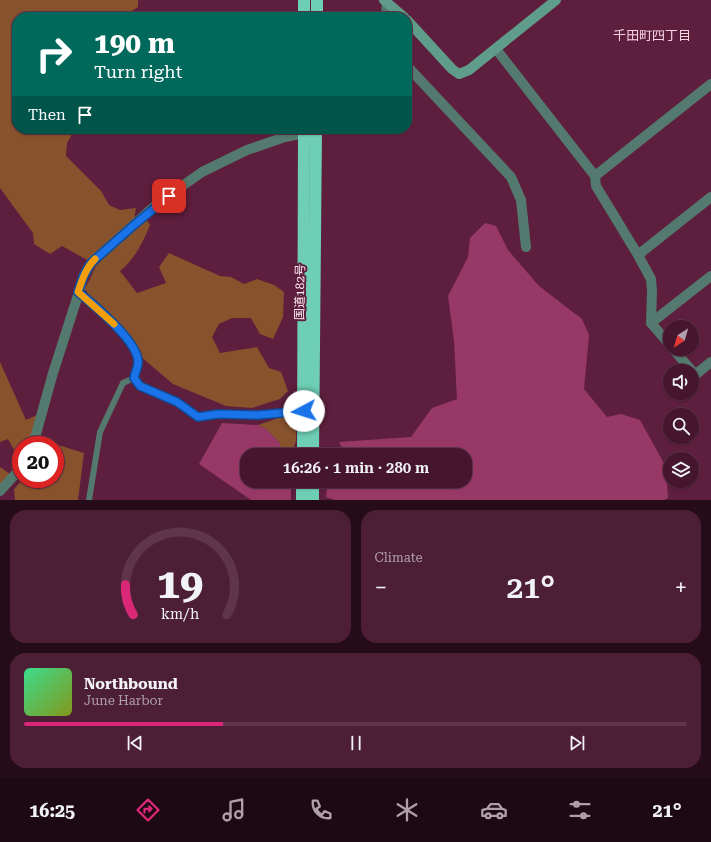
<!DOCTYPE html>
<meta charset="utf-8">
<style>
body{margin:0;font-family:"Roboto Serif","Noto Sans JP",serif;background:#4d1f36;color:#f1f3f6;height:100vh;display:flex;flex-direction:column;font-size:15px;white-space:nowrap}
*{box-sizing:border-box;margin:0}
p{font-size:13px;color:#b09faa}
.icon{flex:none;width:22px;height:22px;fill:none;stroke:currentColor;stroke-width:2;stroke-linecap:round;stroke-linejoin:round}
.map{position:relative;height:500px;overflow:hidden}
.side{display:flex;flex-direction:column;gap:10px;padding:10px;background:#260c19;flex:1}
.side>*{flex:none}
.guide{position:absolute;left:12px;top:12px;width:400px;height:122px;border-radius:16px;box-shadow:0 1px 3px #0004,0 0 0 1px #5e354a;background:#00695c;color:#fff;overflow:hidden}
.needle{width:26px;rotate:217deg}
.controls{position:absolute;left:663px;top:320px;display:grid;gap:8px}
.controls a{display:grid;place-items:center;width:36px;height:36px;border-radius:50%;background:#46162e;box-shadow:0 1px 3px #0004,0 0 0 1px #5e354a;font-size:20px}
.speed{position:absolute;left:12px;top:436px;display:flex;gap:8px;font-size:20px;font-weight:700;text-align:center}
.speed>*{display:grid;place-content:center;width:52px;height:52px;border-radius:50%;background:#46162e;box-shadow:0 1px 3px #0004,0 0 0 1px #5e354a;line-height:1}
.speed .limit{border:6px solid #d22;background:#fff;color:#111}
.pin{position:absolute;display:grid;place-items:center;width:34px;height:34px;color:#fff;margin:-17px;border-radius:8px;box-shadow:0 2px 6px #0006}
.me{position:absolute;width:44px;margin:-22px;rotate:265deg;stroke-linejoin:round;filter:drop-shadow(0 0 3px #0008)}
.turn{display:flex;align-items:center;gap:14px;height:84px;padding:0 16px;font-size:18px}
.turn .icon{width:52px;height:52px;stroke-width:2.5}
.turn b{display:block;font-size:28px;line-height:34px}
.then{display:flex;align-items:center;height:38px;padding:0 16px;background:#0003;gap:8px;font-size:15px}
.big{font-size:30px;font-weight:600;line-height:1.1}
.side .card{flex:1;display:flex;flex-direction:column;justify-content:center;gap:6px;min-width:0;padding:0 14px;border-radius:16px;background:#4d1f36}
.side .dial{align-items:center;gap:0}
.dial svg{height:104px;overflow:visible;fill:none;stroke:#5e354a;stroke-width:7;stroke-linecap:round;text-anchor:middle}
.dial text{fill:#f1f3f6;stroke:none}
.song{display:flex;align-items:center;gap:12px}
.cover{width:48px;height:48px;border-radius:6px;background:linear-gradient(135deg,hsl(150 70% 55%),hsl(70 70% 35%))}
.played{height:4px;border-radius:2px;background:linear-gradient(90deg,#db2777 30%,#5e354a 30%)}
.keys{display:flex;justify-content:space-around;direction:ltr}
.heat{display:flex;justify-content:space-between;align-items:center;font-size:22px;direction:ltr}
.side .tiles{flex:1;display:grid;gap:10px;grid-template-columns:1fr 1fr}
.card:last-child{grid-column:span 2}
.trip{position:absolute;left:240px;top:448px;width:232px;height:40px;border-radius:16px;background:#46162e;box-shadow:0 1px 3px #0004,0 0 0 1px #5e354a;font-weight:600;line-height:40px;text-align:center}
.tab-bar{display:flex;height:64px;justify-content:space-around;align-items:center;background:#1c0912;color:#b09faa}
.tab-bar .icon{width:28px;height:28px}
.tab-bar .selected{color:#db2777}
.tab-bar b{font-size:18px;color:#f1f3f6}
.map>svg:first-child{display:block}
.green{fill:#88522c}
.water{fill:#983866}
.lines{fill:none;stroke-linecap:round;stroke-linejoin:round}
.lane{stroke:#54796e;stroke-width:6}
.street{stroke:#54796e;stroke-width:10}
.secondary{stroke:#609c8a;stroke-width:10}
.highway{stroke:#6ecfb4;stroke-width:12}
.route-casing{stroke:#114b97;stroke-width:10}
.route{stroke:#1a73e8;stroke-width:7}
.slow{stroke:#f59e0b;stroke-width:7}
.labels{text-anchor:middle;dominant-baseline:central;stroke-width:4;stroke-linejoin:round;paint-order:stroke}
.street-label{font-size:12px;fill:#ffeef4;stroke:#5e1e3d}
.neighbourhood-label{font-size:13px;fill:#f6d5e1;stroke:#5e1e3d}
</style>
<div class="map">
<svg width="711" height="500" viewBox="0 0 711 500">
<rect width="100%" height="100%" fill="#5e1e3d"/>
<g class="green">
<polygon points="0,0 138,0 138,7 122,17 17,17 17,129 75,129 67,143 66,156 101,191 109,205 120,210 136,208 134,220 89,261 62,246 50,254 34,244 33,233 0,188"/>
<path d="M 146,218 L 150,225 C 143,242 135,259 120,271 L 137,293 L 166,283 L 159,267 L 169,253 L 220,276 L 231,277 L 244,284 L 257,279 L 274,285 L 284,292 L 283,317 L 273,339 L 260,334 L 251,318 L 232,318 L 219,324 L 212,337 L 220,353 L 257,347 L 269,368 L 281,372 L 288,391 L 280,399 L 252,408 L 226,406 L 173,384 L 140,356 L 95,304 L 85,289 L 96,266 Z"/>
<polygon points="0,362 26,420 39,414 28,445 21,445 21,464 14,471 11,469 18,457 8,439 0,442"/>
<polygon points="284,416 296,421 296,441 294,447 294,455 280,455 280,443 266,429 258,425"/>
<polygon points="42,440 84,453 78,500 15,500 14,489 23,479 55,479 55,445 40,445"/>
<polygon points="0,467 10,474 0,488"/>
</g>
<g class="water">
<polygon points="485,223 496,226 508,250 539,286 582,319 589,335 584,389 607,417 621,414 640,420 666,467 668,498 664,500 335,500 326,497 327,489 333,489 335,481 465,481 465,455 346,455 339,442 411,437 432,408 457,399 454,341 448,296 468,257 470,238"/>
<polygon points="222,423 258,425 266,429 280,443 280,455 247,455 247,481 284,481 291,486 291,500 251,500 199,464"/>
</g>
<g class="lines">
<g class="lane">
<path d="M 79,292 C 93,304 140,343 138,363 C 138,368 135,373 134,378 L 140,386 L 177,402 L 199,417 L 218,414 L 258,415 L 303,411"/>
<polyline points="89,500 100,432 123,383 134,378"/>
</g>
<g class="street">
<polyline points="386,17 387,1"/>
<polyline points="496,49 595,176 596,186 638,255 651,279 652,291 651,323 670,345"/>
<polyline points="407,66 511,177 521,200 526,247"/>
<polyline points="595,176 711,84"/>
<polyline points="638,255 711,197"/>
<polyline points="651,323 711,276"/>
<polyline points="673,349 692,371"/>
<polyline points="692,371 695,375 711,362"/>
<polyline points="33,445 53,373 79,292 83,277 91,263 157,204 202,172 247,150 285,137 304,133 311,133"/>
<polyline points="0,491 21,468"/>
</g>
<g class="secondary">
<polyline points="384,0 404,17"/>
<polyline points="407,20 452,69 459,74 469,70 556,0"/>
</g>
<g class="highway">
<polyline points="304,17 304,0"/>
<polyline points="317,17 317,0"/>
<polyline points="303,455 304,129"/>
<polyline points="313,455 316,129"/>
<polyline points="302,500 302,481"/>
<polyline points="313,500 313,481"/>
</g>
</g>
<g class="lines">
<g class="route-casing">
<path id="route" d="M 169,196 L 134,225 L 91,263 L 83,277 L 78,292 C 93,304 140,343 138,363 C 138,367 135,373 134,378 L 140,386 L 177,402 L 198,417 L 218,414 L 258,415 L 304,411"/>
</g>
<use href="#route" class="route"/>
<path class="slow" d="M 95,259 C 86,268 82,280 78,292 L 114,324"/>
</g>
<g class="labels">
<g class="street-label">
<text transform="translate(300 292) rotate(-89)">国道182号</text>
</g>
<g class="neighbourhood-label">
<text x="652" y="35">千田町四丁目</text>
</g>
</g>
</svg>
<div class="controls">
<a><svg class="needle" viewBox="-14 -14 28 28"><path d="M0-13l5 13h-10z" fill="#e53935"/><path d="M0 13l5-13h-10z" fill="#b09faa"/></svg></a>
<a><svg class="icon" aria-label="sound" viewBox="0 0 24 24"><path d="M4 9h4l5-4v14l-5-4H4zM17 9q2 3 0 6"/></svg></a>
<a><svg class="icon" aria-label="search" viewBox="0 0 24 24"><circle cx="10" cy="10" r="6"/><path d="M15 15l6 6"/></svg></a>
<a><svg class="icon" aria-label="layers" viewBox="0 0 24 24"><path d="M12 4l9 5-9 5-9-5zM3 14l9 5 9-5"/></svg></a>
</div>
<div class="speed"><div class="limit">20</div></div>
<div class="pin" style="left:169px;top:196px;background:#d93025"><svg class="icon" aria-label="arrive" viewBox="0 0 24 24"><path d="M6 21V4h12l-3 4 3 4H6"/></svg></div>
<svg class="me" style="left:304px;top:411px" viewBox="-20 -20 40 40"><circle r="19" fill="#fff"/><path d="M0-13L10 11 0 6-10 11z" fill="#1a73e8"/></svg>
<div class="trip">16:26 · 1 min · 280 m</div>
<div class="guide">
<div class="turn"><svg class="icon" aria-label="right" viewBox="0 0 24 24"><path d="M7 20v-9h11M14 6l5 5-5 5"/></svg><div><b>190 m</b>Turn right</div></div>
<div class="then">Then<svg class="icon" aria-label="arrive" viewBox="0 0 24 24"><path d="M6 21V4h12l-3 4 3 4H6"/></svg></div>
</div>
</div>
<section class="side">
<div class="tiles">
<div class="card dial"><svg viewBox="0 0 100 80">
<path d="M14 69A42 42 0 1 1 86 69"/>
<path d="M14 69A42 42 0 0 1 8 46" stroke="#db2777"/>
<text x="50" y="56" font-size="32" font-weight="700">19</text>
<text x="50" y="72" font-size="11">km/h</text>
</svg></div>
<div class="card"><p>Climate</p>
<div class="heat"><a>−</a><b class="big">21°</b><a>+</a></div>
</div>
<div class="card">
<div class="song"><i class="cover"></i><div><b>Northbound</b><p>June Harbor</p></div></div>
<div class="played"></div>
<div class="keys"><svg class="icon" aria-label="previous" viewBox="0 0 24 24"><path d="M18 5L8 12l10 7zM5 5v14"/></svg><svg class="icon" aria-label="pause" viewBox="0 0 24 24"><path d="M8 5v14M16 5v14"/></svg><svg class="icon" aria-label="next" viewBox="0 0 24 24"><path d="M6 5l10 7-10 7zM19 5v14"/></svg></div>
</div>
</div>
</section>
<nav class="tab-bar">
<b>16:25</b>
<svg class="icon selected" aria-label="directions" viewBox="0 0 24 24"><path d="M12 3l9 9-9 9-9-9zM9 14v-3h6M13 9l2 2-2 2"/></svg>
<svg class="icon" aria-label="music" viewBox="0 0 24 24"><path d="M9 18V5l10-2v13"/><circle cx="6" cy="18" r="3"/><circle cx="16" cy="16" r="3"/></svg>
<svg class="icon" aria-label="phone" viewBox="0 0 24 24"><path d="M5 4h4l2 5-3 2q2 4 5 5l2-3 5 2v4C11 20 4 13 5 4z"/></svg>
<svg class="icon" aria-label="climate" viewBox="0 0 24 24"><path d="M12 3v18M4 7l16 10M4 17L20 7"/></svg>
<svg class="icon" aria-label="car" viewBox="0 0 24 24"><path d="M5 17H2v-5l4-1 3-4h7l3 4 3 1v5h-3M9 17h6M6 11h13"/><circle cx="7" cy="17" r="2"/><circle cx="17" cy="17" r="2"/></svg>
<svg class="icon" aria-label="filters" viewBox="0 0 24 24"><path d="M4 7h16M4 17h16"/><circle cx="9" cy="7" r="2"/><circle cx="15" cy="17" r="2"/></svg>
<b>21°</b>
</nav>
